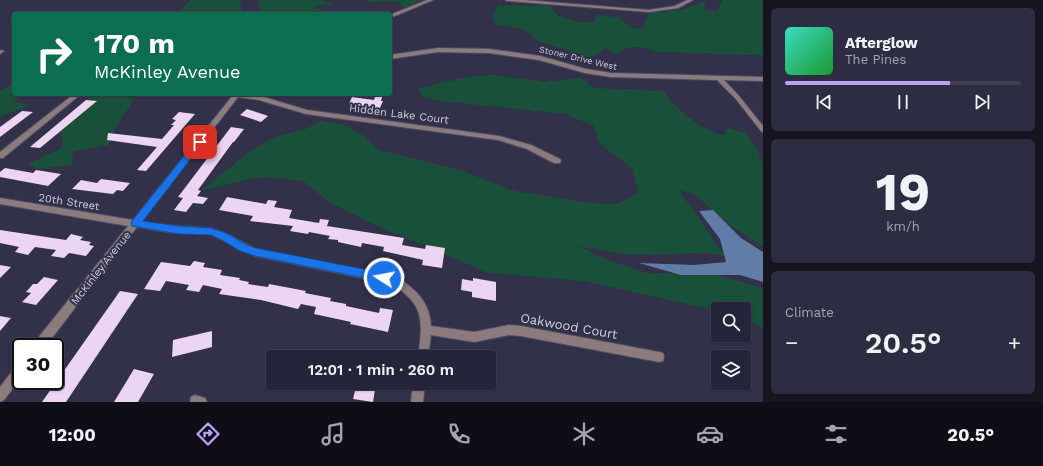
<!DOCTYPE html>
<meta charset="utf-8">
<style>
body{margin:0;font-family:"Work Sans",sans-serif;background:#2e2c40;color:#f1f3f6;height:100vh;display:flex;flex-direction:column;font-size:15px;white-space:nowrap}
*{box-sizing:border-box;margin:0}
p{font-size:13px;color:#a4a4ae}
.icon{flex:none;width:22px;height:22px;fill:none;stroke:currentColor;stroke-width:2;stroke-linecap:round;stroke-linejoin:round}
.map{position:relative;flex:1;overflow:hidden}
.sheet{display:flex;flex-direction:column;gap:8px;padding:8px;background:#15141f;width:280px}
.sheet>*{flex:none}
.top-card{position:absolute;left:12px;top:12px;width:380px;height:84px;border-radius:4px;box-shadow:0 1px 3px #0004,0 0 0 1px #424153;background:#0b6e4f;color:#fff;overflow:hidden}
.controls{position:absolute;left:711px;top:302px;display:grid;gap:8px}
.controls a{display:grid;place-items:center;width:40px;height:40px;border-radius:4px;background:#262438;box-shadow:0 1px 3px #0004,0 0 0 1px #424153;font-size:20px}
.speed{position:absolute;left:12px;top:338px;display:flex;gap:8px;font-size:20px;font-weight:700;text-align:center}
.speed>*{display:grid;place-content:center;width:52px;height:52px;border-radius:50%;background:#262438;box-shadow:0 1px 3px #0004,0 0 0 1px #424153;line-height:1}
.speed .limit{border:2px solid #111;border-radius:6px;background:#fff;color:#111}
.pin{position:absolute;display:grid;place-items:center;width:34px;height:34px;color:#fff;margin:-17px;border-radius:8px;box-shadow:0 2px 6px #0006}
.me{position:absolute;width:44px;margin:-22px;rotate:281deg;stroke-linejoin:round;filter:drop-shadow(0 0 3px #0008)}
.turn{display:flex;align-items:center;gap:14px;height:84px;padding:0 16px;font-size:18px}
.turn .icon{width:52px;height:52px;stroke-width:2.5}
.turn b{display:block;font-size:28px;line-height:34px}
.big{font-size:30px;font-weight:600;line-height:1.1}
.sheet .tile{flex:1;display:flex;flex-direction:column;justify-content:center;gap:6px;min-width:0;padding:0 14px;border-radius:6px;background:#2e2c40}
.sheet .dial{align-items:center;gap:0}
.dial b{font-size:52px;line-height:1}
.song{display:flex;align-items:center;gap:12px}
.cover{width:48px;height:48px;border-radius:6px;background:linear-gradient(135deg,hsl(170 70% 55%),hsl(130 70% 35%))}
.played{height:4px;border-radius:2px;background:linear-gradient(90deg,#bca0f2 70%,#424153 70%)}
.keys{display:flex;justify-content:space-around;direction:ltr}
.heat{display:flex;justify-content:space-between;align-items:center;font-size:22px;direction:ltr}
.trip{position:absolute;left:266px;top:350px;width:230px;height:40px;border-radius:4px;background:#262438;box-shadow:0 1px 3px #0004,0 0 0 1px #424153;font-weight:600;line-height:40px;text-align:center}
.menu{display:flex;height:64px;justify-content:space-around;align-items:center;background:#0f0e16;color:#a4a4ae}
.menu .icon{width:28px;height:28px}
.menu .active{color:#bca0f2}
.menu b{font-size:18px;color:#f1f3f6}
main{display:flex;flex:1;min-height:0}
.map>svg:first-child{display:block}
.green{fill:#19503a}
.water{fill:#617ca7}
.building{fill:#ecd5f1}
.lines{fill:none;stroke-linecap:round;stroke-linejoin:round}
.street-casing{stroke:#4f4d65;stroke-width:2}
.street{fill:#8b7b7c;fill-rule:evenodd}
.route{fill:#1a73e8;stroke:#114b97}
.labels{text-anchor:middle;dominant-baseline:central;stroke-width:4;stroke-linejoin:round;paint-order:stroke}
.far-street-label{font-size:9px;fill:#d1d0e0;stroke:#33304a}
.street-label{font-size:11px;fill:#d1d0e0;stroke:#33304a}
.near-street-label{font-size:13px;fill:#d1d0e0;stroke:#33304a}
</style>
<main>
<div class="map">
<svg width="763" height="402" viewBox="0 0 763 402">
<rect width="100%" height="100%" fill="#33304a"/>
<g class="green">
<polygon points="191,0 240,0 242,14 176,14"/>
<polygon points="258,0 322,0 334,4 313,6 314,8 323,10 321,14 261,14"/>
<polygon points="366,0 422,0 404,8 399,2 372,2"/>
<path d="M 722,0 L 763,0 L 763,55 L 656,52 C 643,47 628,44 617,54 L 605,48 L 591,58 L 539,41 L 523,29 L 495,24 L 492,15 L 498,5 L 550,6 L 558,16 L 581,23 L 595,22 L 596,15 L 618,17 L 631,28 L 643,29 L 649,13 L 683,10 L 702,2 L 706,4 L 704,8 L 707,11 L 718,11 Z"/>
<path d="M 494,75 L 544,82 L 581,78 L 595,88 L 663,91 C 678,110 700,130 724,135 L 728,128 L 746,133 L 758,150 L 763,166 L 763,247 L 731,226 L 695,195 L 679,190 L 725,256 L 709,253 L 628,255 L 578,246 L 608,260 L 647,273 L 714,274 L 763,288 L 763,328 L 744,319 L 744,309 L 718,309 L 718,311 L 584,281 L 489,273 L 375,225 L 330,203 L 303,181 L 259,177 L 200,191 L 248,153 L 274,137 L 306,129 L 320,121 L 343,124 L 364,136 L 379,150 L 463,171 L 514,191 L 590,203 L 618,204 L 638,193 L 633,169 L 600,144 L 594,126 L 565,114 L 442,101 L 422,97 L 419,88 L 471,76 Z"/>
<polygon points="14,83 14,94 24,94 14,102 30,105 0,117 0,91"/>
<path d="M 91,94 L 129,94 L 134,99 C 125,115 113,128 108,145 L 73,151 L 72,165 L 38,169 L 28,164 L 63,147 L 60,126 L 77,113 Z"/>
</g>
<polygon class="water" points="713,210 741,238 763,252 763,282 740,275 681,275 639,263 694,265 726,262 720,239 699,211"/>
<g class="building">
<polygon points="376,94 383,94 381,101 383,101 379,110 354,108 355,105 349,104 352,97 374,100"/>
<polygon points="86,100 97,101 40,148 30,147"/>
<polygon points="247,109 268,116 261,122 240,115"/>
<polygon points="22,111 33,112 0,137 0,127"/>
<polygon points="179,112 195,114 146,171 137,170 157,147 107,140 108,133 162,139 174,125 171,125 176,120 172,119"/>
<polygon points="231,127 244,129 234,142 233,142 198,190 201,191 197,196 208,198 203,204 193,203 186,212 174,210 183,198 178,197"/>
<polygon points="5,168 33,173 36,170 61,174 48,186 0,177 0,172"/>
<polygon points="101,179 130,183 123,191 117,190 113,194 72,189 81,180 97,183"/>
<polygon points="227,197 266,204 268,200 277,201 274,207 292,210 289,218 319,223 320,219 329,220 327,226 404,238 402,245 425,249 426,245 445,248 442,268 422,265 423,260 383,251 384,247 362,243 361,247 338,242 338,240 328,239 330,236 309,232 308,234 290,231 293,226 250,221 253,216 219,210"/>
<polygon points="0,230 66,240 71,234 83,237 80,240 91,242 89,245 94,246 86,256 69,253 64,258 51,256 56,250 35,247 28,255 15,252 19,247 0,243"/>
<polygon points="194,261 205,263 203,267 222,270 220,275 240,278 239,280 249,282 248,284 268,287 269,284 306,291 305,293 331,298 330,301 346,304 346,306 379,313 380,308 393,310 388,332 350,324 351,322 314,314 316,307 301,304 298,309 261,300 219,294 222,289 203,285 199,292 186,290 189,285 166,281 160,291 144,289 161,262 190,266"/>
<polygon points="0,265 11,267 0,278"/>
<polygon points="44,277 58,280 36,305 22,302 31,293 26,292 33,284 37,284"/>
<polygon points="473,278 496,282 496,301 472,297 472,292 461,290 462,279 473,281"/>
<polygon points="120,291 138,294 66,402 42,402"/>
<polygon points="0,316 11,318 0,331"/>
<polygon points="212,331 212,347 172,357 173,340"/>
<polygon points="134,369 154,374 138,402 114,402"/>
<polygon points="357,383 376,383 373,402 353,399"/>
</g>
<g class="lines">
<g class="street-casing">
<g id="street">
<polygon points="427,0 433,0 390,18 390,15"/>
<polygon points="505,0 524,0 649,10 675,6 687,0 693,0 678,8 649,12 507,1"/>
<polygon points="438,48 489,49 540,56 586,69 611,73 763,77 763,81 724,80 739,96 763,126 763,132 761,131 735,98 717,80 611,77 585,73 539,60 489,53 438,52 390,59 390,55"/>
<polygon points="0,50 4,51 0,54"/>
<polygon points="74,94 81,94 3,158 0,158 0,152"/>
<path d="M 234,94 L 260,96 L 307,110 L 499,136 L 531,145 L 560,159 L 561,161 L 560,163 L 554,163 L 527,149 L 498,140 L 306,114 L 259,100 L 238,97 L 141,222 L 166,225 L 210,228 L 225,233 L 256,249 L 396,277 C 415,288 430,302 431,326 L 474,332 L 509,325 L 521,326 L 659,352 L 663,353 L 664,357 L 663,361 L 659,362 L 521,336 L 509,335 L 474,342 L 431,335 L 428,357 L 418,357 C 423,321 425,304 391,284 L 255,256 L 210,234 L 166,232 L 137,227 L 45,347 L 33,347 L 34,343 L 128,226 L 0,204 L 0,198 L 133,220 Z"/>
<polygon points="21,364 21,378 4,400 0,402 0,387 17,365"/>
<polygon points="413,383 425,383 423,402 411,402"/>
<polygon points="195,395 205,398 207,402 190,402 191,397"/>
</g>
</g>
<use href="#street" class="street"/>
</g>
<polygon class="route" points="200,139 202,140 202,144 143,221 178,226 211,228 226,233 247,245 256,248 384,273 388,274 389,278 388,281 384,282 255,256 240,251 220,239 211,235 178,234 132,226 131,224 132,221 197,140"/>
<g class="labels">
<g class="far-street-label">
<text transform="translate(578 58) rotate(13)">Stoner Drive West</text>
</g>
<g class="street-label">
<text transform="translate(399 114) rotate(7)">Hidden Lake Court</text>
<text transform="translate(69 202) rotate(9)">20th Street</text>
<text transform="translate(101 268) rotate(-52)">McKinley Avenue</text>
</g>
<g class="near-street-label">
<text transform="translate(569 326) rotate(10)">Oakwood Court</text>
</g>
</g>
</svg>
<div class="controls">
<a><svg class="icon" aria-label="search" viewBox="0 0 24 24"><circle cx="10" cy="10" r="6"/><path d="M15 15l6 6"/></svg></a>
<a><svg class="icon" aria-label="layers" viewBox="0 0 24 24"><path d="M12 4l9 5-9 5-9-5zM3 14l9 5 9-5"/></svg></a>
</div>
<div class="speed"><div class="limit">30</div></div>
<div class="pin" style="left:200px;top:142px;background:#d93025"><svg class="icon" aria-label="arrive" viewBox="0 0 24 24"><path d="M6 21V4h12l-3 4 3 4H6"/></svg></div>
<svg class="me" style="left:384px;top:278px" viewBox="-20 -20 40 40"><circle r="17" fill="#1a73e8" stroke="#fff" stroke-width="3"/><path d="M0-11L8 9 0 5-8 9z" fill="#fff"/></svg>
<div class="trip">12:01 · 1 min · 260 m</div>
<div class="top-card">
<div class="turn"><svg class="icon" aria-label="right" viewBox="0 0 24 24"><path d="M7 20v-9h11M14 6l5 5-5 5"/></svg><div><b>170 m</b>McKinley Avenue</div></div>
</div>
</div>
<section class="sheet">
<div class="tile">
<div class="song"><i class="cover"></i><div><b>Afterglow</b><p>The Pines</p></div></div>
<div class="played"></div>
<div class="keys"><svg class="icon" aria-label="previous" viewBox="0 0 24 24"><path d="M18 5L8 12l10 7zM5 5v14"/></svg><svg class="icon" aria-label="pause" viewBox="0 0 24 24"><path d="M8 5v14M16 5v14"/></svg><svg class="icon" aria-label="next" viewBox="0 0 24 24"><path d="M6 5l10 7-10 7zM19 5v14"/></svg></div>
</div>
<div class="tile dial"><b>19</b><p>km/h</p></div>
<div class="tile"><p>Climate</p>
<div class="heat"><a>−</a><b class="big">20.5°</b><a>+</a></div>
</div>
</section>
</main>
<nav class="menu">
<b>12:00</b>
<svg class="icon active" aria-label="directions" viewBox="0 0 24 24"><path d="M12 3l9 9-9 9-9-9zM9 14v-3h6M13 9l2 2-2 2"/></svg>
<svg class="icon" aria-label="music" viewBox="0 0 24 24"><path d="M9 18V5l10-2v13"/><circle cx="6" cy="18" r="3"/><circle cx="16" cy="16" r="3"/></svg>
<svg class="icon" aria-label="phone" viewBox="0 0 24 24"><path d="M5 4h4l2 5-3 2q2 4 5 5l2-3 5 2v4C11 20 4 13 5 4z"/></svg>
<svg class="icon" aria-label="climate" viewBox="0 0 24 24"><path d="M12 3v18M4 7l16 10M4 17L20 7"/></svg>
<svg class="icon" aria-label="car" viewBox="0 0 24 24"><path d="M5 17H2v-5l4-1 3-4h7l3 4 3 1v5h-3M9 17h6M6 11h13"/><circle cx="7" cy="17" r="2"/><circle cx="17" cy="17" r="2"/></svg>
<svg class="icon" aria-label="filters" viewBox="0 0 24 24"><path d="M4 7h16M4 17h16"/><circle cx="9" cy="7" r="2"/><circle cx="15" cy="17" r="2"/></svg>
<b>20.5°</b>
</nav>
